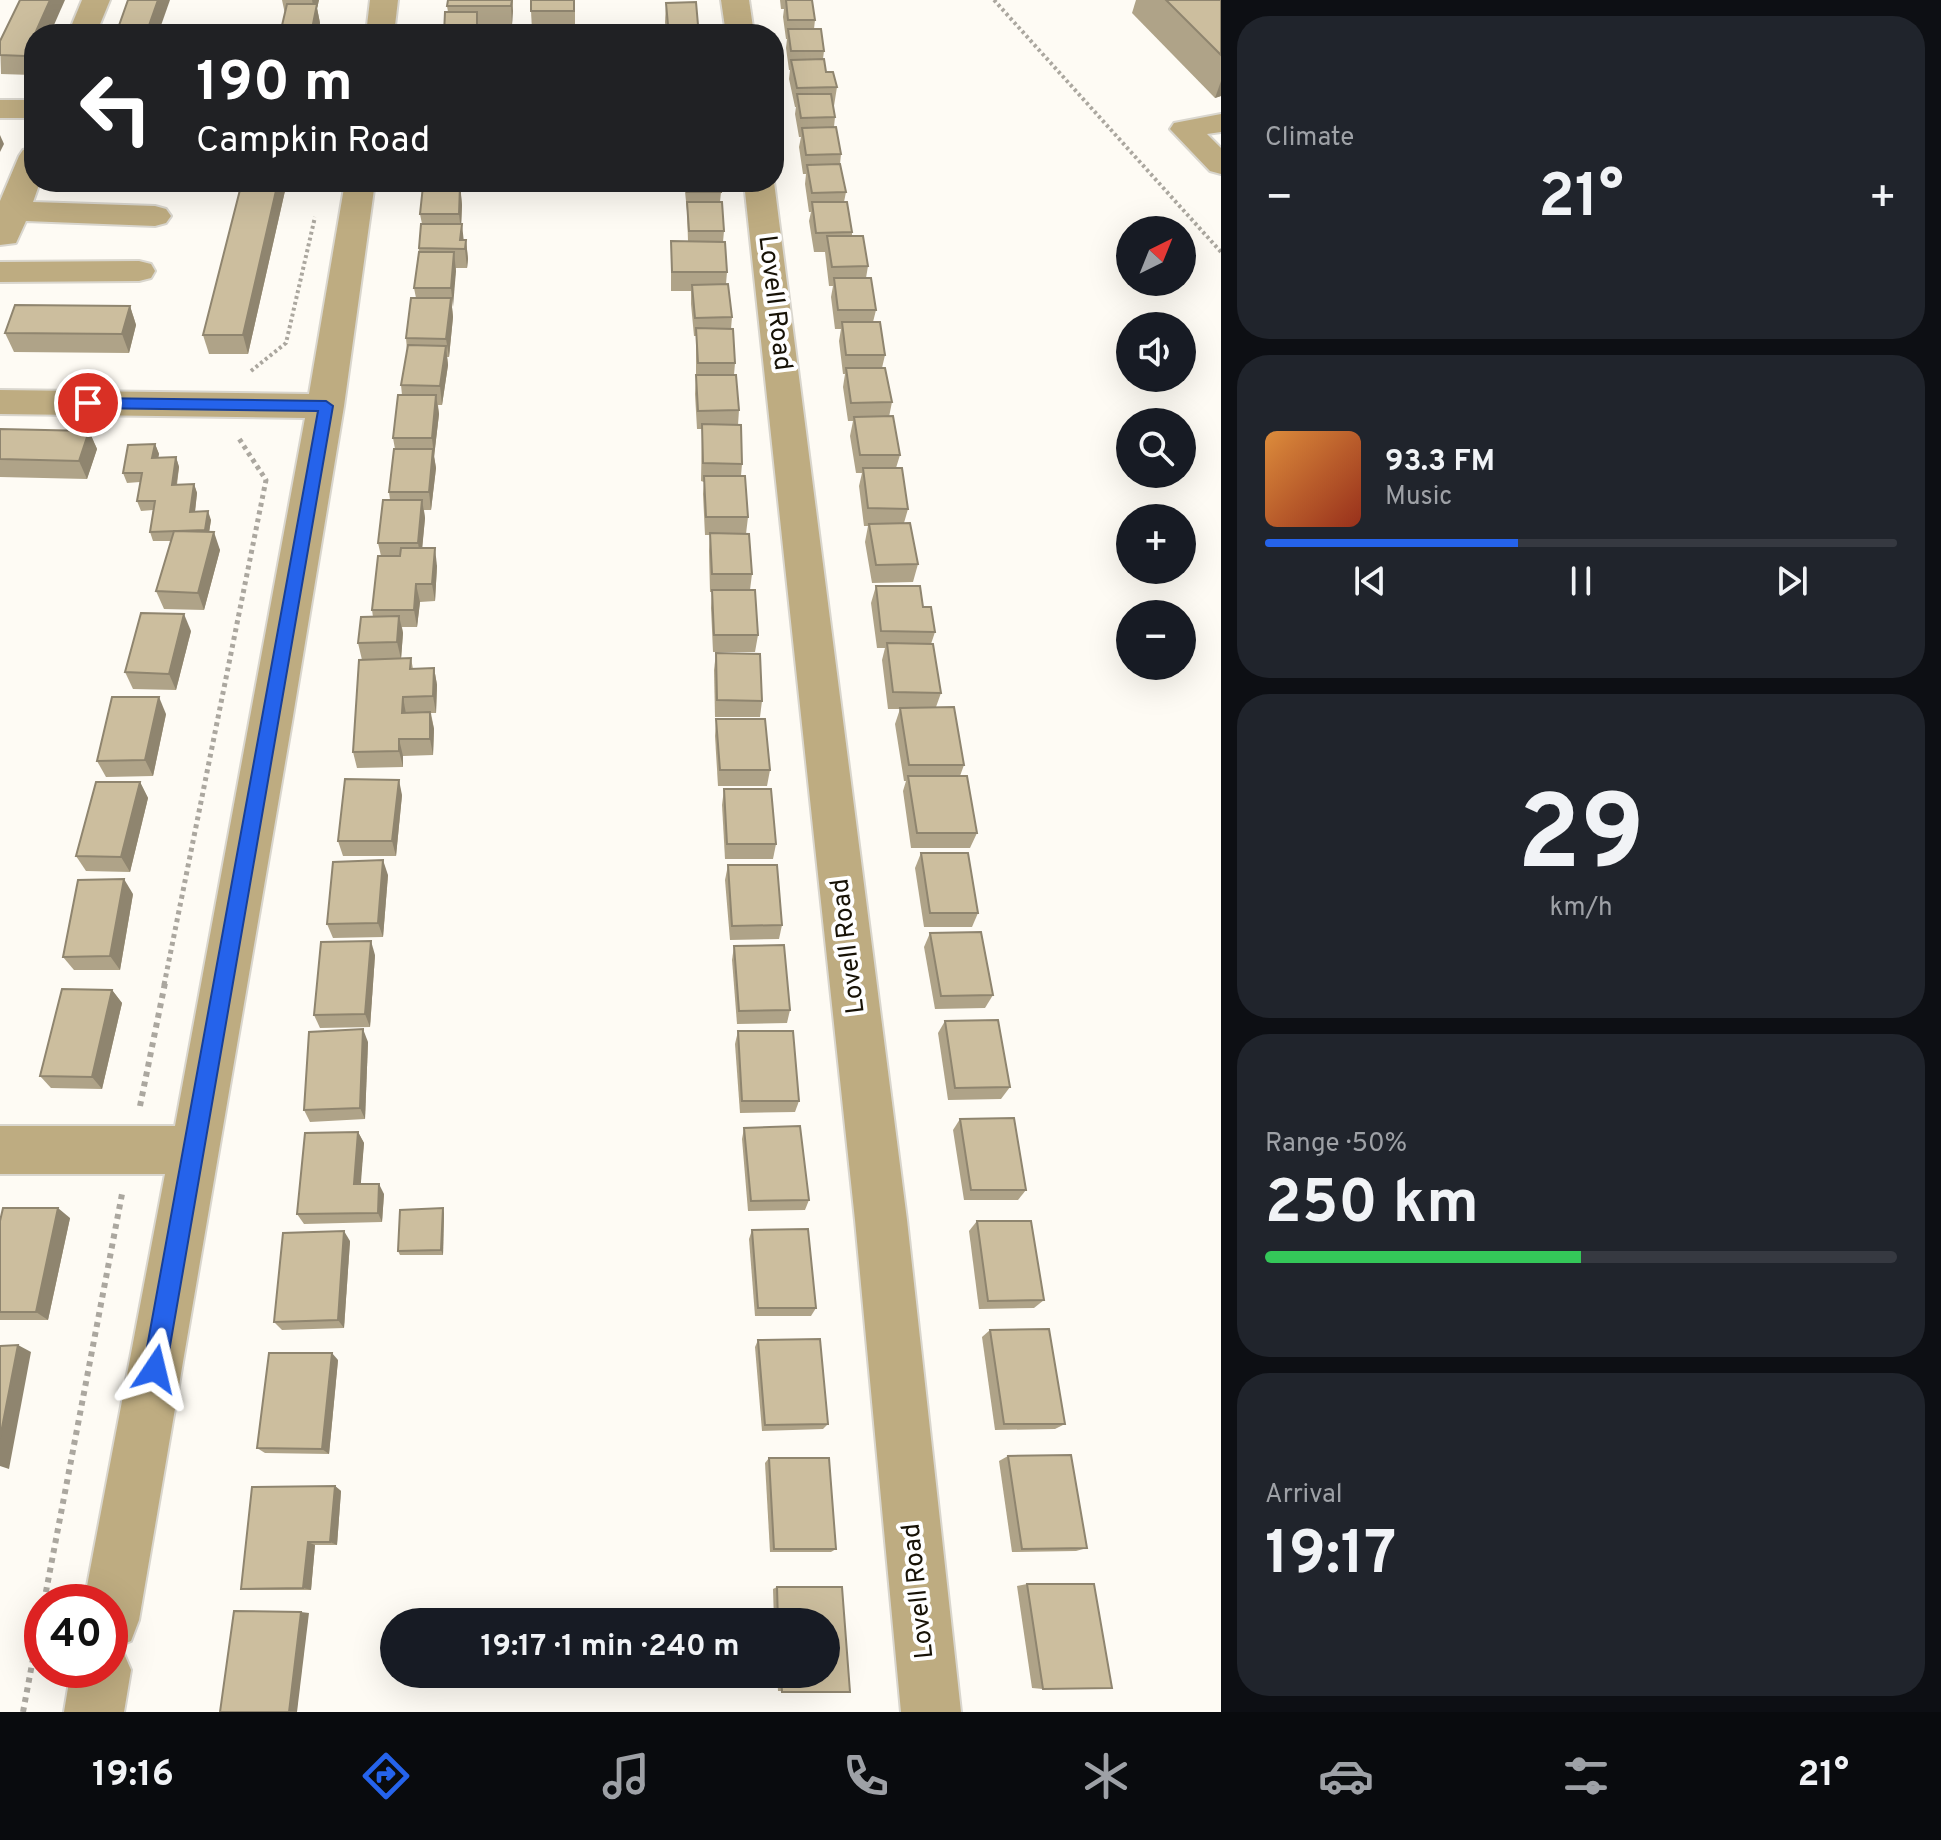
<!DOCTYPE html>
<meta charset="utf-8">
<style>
body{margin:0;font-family:Overpass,sans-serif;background:#20242c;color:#f1f3f6;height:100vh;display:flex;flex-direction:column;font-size:30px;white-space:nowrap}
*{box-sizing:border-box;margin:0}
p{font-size:26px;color:#9ea1a6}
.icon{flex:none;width:44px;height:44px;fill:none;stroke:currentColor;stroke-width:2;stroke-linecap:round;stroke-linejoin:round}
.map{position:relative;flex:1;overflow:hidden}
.panel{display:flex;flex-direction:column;gap:16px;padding:16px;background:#0d0f14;width:720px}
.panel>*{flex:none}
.guide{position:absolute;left:24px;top:24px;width:760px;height:168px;border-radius:32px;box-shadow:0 8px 32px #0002;background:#202124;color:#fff;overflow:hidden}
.needle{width:52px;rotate:43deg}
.controls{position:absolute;left:1116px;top:216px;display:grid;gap:16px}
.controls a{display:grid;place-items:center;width:80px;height:80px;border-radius:50%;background:#171b24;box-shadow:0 8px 32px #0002;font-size:40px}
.speed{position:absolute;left:24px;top:1584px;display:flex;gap:16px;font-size:40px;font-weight:700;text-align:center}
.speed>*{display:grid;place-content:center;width:104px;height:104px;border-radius:50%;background:#171b24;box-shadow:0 8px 32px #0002;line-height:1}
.speed .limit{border:12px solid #d22;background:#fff;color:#111}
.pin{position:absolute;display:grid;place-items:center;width:68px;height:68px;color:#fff;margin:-34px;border:4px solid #fff;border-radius:50%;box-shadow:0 2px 8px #0007}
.me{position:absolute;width:88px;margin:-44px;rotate:10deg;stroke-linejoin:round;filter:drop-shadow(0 0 6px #0008)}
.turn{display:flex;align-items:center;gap:28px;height:168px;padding:0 40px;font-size:36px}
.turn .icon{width:104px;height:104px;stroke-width:2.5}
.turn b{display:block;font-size:56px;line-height:68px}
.big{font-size:60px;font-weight:700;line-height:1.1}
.panel .widget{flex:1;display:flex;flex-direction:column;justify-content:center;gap:12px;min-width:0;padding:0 28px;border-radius:32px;background:#20242c}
.panel .dial{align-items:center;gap:0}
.dial b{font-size:104px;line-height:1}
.song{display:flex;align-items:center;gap:24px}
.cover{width:96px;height:96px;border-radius:12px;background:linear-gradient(135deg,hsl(30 70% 55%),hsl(10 70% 35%))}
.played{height:8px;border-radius:4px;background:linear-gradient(90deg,#2563eb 40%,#363941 40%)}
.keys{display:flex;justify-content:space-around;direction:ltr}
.heat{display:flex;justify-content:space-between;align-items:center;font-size:44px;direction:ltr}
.charge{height:12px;border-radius:6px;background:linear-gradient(90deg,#34c759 50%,#363941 0)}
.trip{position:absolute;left:380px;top:1608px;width:460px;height:80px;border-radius:40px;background:#171b24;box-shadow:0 8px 32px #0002;font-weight:700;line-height:80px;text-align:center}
.tab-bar{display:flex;height:128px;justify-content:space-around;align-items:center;background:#090b0e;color:#9ea1a6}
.tab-bar .icon{width:56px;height:56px}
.tab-bar .selected{color:#2563eb}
.tab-bar b{font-size:36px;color:#f1f3f6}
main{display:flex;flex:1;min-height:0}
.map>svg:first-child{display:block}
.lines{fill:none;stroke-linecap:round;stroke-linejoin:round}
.minor-casing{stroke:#d9d6ce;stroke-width:4}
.path-far2{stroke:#aba79f;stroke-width:4;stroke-dasharray:3 3;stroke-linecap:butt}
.path-far1{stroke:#aba79f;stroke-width:5;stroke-dasharray:4 4;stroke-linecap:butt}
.path{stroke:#aba79f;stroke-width:6;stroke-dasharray:5 5;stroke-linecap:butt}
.minor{fill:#beac81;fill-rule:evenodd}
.wall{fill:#afa388}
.shaded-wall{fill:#8f856f}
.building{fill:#ccbe9e;stroke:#8f856f;stroke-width:2}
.route{fill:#2563eb;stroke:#184099;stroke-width:2}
.labels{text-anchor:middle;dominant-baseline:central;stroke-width:8;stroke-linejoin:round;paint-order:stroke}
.street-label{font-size:26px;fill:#171206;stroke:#fff}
</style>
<main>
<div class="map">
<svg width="1221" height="1712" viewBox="0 0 1221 1712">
<rect width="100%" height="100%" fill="#fefbf4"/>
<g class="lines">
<g class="minor-casing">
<g id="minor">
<polygon points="82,0 110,0 96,34 68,34"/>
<polygon points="370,0 398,0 394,34 366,34"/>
<polygon points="721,0 749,0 754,34 726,34"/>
<rect x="0" y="100" width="34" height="18"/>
<polygon points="1221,114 1221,132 1207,134 1221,148 1221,174 1210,171 1170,129 1174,123"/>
<polygon points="34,147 34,182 40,182 33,202 155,206 166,209 171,216 166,223 155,226 26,221 16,243 0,245 0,201 19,156 23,150"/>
<polygon points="345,182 375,182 344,406 292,722 139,1620 131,1641 117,1647 122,1649 131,1670 124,1712 64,1712 71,1670 110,1670 110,1602 84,1602 165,1174 0,1174 0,1126 175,1126 305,418 0,414 0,390 309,394"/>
<polygon points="744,182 774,182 907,1220 961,1712 901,1712 855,1220"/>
<polygon points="139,261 151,264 155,271 151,278 139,281 0,282 0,262"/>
</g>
</g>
<g class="path-far2">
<polyline points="994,0 1221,252"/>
<polyline points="251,371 286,343 315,217"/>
</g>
<polyline class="path-far1" points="164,985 266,480 238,437"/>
<g class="path">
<polyline points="140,1106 165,983"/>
<polyline points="44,1602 122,1194"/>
<polyline points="23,1712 42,1611"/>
</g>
<use href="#minor" class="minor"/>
</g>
<g class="wall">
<polygon points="282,0 319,0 317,8 320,23 318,34 280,34 285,14"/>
<polygon points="513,0 512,25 478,25 448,12 447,6"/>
<polygon points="575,0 575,30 532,30 531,11"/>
<polygon points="780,0 812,0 815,20 814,29 824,51 823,59 826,72 837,87 834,106 833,106 835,117 834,127 841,154 840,164 846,192 844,202 852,232 852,236 868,266 866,278 876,310 873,322 885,355 882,368 892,402 889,417 900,455 896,468 908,509 904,523 918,564 913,582 872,583 865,542 868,526 864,526 859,486 862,473 856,473 850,436 853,421 848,421 843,387 845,374 843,374 839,341 841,329 835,329 831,297 833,286 829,286 825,252 814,252 809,221 811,212 809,212 805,184 806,174 803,174 799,147 801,137 799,137 795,114 796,107 795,107 789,79 790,70 789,70 786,48 787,39 786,39 783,17 784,9 781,9"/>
<polygon points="1136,0 1221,0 1221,96 1215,98 1132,13"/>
<polygon points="666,3 698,25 698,34 666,34 665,22"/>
<polygon points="34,34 34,70 32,75 1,74 0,41"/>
<polygon points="287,182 248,354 209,354 203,335"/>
<polygon points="427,182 460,182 462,205 461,224 463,240 466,240 468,259 467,268 456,268 452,307 453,317 449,357 447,357 448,365 442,405 438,405 439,414 434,457 436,468 431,510 424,510 425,518 422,548 437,566 435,601 420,602 417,627 402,627 403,633 401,659 411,658 413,669 434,668 437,685 436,713 431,713 434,729 433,755 403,756 403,767 357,768 353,752 362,660 358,643 373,617 372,610 381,556 378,543 390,500 389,492 395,449 393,438 402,395 401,385 407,350 406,338 416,298 414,288 422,224 420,214 427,186"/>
<polygon points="684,182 721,192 720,202 724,231 723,242 727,272 726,284 732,317 731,329 735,363 734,375 739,410 738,425 742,464 741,476 748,517 746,534 752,574 750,590 758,635 755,652 713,652 711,608 712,592 710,592 709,551 710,535 705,535 703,494 704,482 701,481 702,429 697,429 695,394 696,375 696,336 694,336 691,304 691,291 671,291 671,241 688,241 687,211"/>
<polygon points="130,306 136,325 129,353 14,352 5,333"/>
<polygon points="0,429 89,431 97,449 87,479 0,477"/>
<polygon points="155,444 159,454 158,458 176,457 179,467 177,485 194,484 197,493 195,511 211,520 209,532 220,550 204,610 164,609 156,591 171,541 153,541 150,532 153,510 141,511 137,501 140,482 127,483 123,473"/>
<polygon points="876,586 923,607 935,632 931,644 941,693 936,707 964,765 960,776 977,833 970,848 911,848 903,791 906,781 904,781 895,724 900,709 888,709 882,660 885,648 877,648 871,603"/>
<polygon points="191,631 176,690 133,689 125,672"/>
<polygon points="716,653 762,701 760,717 715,717 714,670"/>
<polygon points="166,714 153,776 106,777 97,761"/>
<polygon points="716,719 770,770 767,786 718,786 715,736"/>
<polygon points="140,782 148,798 130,872 86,871 76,856"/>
<polygon points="724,789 776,844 773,859 725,859 722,805"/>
<polygon points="402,795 396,856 343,856 338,841"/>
<polygon points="921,853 978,913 972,927 924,927 915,868"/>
<polygon points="728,865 782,925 779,939 730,940 725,880"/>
<polygon points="388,875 383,937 333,938 327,924"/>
<polygon points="133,894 120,970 74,970 63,957"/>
<polygon points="930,933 993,995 985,1008 935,1009 924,947"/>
<polygon points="734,946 790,1010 787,1023 737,1024 732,960"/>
<polygon points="375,955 370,1027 320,1028 314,1015"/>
<polygon points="112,990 122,1003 102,1089 51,1088 40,1076"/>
<polygon points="945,1021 1010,1087 1001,1099 948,1100 938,1033"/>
<polygon points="738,1031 799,1101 795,1112 740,1113 735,1044"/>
<polygon points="368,1042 365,1119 310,1122 304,1110"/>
<polygon points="960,1119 1026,1190 1018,1200 964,1200 953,1130"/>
<polygon points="744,1128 809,1200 805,1210 748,1211 742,1139"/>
<polygon points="358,1132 364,1143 360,1184 384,1194 382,1222 304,1224 297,1214"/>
<polygon points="444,1213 443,1255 400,1255 398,1251"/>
<polygon points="70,1218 48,1320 0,1320 0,1221"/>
<polygon points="977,1221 1044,1300 1034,1308 979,1309 969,1231"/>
<polygon points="752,1230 816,1308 811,1316 755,1316 749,1239"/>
<polygon points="350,1241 344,1328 282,1330 274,1322"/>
<polygon points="990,1330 1065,1424 1055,1429 995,1430 982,1337"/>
<polygon points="758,1340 828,1424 823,1429 762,1431 755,1347"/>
<polygon points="338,1360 329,1454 265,1453 257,1448"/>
<polygon points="1008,1456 1087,1548 1076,1551 1012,1552 999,1461"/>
<polygon points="769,1458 836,1549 831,1552 770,1552 765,1463"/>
<polygon points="335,1486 341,1491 337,1545 315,1545 311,1590 249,1590 241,1589"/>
<polygon points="1027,1584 1043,1689 1032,1688 1017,1586"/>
<polygon points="777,1587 842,1587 850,1692 778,1691 777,1674 826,1674 826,1622 774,1622 773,1589"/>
</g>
<g class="shaded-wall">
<polygon points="50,0 65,0 50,34 35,34"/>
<polygon points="158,0 170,0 158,34 146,34"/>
<polygon points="312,0 319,0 317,8 320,23 318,34 311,34 315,16"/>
<polygon points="512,0 513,11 512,25 511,6"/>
<polygon points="34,36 34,70 32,75 25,56"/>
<polygon points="1221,81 1221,96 1215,98"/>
<polygon points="0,135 4,144 0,152"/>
<polygon points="278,182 287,182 248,354 243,335"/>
<polygon points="460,186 462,205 461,231 462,224 464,243 460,240 461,232 459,214"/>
<polygon points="466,240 468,259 467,268 465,249"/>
<polygon points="454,252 456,271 453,307 451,288"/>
<polygon points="451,298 453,317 449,357 446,339"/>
<polygon points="130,306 136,325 129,353 122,334"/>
<polygon points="446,346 448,365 442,405 440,386"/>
<polygon points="436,395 439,414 434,457 432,438"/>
<polygon points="89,431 97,449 87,479 79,461"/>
<polygon points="155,444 159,454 156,467 152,458"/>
<polygon points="433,449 436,468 431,510 429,492"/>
<polygon points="176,457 179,467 175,494 172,485"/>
<polygon points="194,484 197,493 194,521 190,512"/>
<polygon points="422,500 425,518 421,561 418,543"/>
<polygon points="208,511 211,520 208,539 205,530"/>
<polygon points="214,532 220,550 204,610 198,593"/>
<polygon points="435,548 437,566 435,601 432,584"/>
<polygon points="416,584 420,602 417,627 414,610"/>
<polygon points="184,614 191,631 176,690 169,674"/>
<polygon points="399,616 403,633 401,659 397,642"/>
<polygon points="434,668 437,685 436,713 433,696"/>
<polygon points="159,697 166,714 153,776 145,760"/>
<polygon points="403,697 406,714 402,713"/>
<polygon points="430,712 434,729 433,755 430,739"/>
<polygon points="399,739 403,756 403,767 399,751"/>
<polygon points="399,780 402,795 396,856 392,841"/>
<polygon points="140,782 148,798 130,872 121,857"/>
<polygon points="383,860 388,875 383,937 378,923"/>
<polygon points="124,879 133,894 120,970 110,956"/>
<polygon points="371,941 375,955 370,1027 365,1014"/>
<polygon points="112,990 122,1003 102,1089 92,1077"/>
<polygon points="363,1029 368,1042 365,1119 360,1108"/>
<polygon points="358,1132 364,1143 360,1195 354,1184"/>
<polygon points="379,1184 384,1194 382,1222 378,1213"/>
<polygon points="58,1208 70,1218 48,1320 36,1312"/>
<polygon points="443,1208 444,1213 443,1255 441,1250"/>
<polygon points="344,1231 350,1241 344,1328 338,1320"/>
<polygon points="18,1345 31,1352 9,1469 0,1466 0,1438"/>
<polygon points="332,1353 338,1360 329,1454 322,1449"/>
<polygon points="335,1486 341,1491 337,1545 330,1542"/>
<polygon points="308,1542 315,1545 311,1590 303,1588"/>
<polygon points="301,1612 309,1613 297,1712 289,1712"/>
</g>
<g class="building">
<polygon points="20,0 50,0 25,56 0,55 0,41"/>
<polygon points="128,0 158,0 146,34 116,34"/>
<polygon points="448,0 512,0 511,6 447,6"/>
<rect x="531" y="0" width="43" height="11"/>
<polygon points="786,0 812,0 815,20 788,20"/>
<polygon points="1166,0 1221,0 1221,55"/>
<polygon points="696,2 698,25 668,25 666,3"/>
<polygon points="287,4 317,4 311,34 280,34"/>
<polygon points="445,12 477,12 477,34 444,34"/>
<polygon points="788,29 821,29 824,51 791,51"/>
<polygon points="824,59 826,72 833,72 837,87 797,88 791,60"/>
<polygon points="797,94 831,94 835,117 801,118"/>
<polygon points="836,127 841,154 806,155 802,128"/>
<polygon points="840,164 846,192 812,193 807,165"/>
<polygon points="242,182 278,182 243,335 203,335"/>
<polygon points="686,182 720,182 721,192 687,192"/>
<polygon points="423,186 460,186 459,214 420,214"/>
<polygon points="687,202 722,202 724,231 689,231"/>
<polygon points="812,202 847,202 852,232 816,233"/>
<polygon points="421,224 462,224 460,240 466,240 465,249 419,248"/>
<polygon points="827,236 863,236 868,266 832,267"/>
<polygon points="671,241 725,242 727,272 672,272"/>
<polygon points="419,252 454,252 451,288 414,288"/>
<polygon points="834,278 871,278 876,310 838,310"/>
<polygon points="728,284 732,317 695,318 692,285"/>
<polygon points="411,298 451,298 446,339 406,338"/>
<polygon points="15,305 130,306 122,334 5,333"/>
<polygon points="842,322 880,322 885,355 846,355"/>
<polygon points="696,328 733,329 735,363 698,363"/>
<polygon points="408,345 446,346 440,386 401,385"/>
<polygon points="846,368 885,368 892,402 851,403"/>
<polygon points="696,375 736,375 739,410 698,411"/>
<polygon points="398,395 436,395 432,438 393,438"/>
<polygon points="893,416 900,455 860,455 854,417"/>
<polygon points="702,424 741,425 742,464 703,463"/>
<polygon points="0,429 89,431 79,461 0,459"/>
<polygon points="155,444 152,458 176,457 172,485 194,484 190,512 208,511 205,530 150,532 155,501 137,501 142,473 123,473 128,445"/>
<polygon points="394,449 433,449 429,492 389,492"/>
<polygon points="863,468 902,468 908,509 868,508"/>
<polygon points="704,476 745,476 748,517 706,517"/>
<polygon points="383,500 422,500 418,543 378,543"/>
<polygon points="910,523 918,564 876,565 869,524"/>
<polygon points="174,531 214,532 198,593 156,591"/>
<polygon points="710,533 749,534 752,574 712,574"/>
<polygon points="401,548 435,548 432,584 416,584 414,610 372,610 378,556 400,556"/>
<polygon points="876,586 920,586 923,607 931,607 935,632 881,631"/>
<polygon points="712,590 755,590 758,635 714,635"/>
<polygon points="141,613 184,614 169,674 125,672"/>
<polygon points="399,616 397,642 358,643 361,617"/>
<polygon points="887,643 933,644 941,693 893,692"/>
<polygon points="716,653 760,654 762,701 717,700"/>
<polygon points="411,658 410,669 434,668 433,696 403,697 402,713 430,712 430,739 399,739 399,751 353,752 359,660"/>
<polygon points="112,697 159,697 145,760 97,761"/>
<polygon points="954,707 964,765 909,765 900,708"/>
<polygon points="716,719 765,719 770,770 720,770"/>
<polygon points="908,776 967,776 977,833 917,833"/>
<polygon points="345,779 399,780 392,841 338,841"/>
<polygon points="96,782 140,782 121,857 76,856"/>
<polygon points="724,789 771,789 776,844 727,844"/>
<polygon points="921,853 968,853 978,913 930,913"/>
<polygon points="383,860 378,923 327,924 333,862"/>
<polygon points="728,865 777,865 782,925 732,926"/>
<polygon points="124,879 110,956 63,957 78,880"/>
<polygon points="981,932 993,995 941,996 930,933"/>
<polygon points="371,941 365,1014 314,1015 321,942"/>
<polygon points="784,945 790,1010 739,1011 734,946"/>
<polygon points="62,989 112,990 92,1077 40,1076"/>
<polygon points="998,1020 1010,1087 955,1088 945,1021"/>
<polygon points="363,1029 360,1108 304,1110 309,1032"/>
<polygon points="738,1031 793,1031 799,1101 742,1101"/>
<polygon points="1014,1118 1026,1190 971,1190 960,1119"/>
<polygon points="800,1126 809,1200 751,1201 744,1128"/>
<polygon points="358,1132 354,1184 379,1184 378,1213 297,1214 305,1133"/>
<polygon points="3,1208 58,1208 36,1312 0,1312 0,1221"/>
<polygon points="443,1208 441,1250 398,1251 400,1210"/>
<polygon points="977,1221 1031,1221 1044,1300 988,1301"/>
<polygon points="808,1229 816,1308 758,1308 752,1230"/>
<polygon points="344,1231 338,1320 274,1322 283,1233"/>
<polygon points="1049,1329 1065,1424 1004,1424 990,1330"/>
<polygon points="820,1339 828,1424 765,1425 758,1340"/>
<polygon points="18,1345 0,1438 0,1346"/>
<polygon points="269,1353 332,1353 322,1449 257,1448"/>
<polygon points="1071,1455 1087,1548 1022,1549 1008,1456"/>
<polygon points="769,1458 829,1458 836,1549 774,1549"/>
<polygon points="335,1486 330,1542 308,1542 303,1588 241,1589 252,1487"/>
<polygon points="1027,1584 1094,1584 1112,1688 1043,1689"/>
<polygon points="777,1587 842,1587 850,1692 782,1692 781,1674 826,1674 826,1622 778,1622"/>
<polygon points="234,1611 301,1612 289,1712 220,1712"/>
</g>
<polygon class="route" points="88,398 326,401 333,406 166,1369 163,1377 155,1381 147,1377 143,1369 318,411 88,408 81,403"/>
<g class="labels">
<g class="street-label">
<text transform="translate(774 303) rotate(83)">Lovell Road</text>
<text transform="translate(849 946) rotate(-97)">Lovell Road</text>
<text transform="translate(919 1591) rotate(-96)">Lovell Road</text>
</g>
</g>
</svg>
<div class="controls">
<a><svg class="needle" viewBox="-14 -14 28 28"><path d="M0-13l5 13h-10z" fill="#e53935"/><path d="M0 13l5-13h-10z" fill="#9ea1a6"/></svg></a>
<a><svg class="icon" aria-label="sound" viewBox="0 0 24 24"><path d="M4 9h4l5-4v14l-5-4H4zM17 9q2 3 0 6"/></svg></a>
<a><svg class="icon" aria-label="search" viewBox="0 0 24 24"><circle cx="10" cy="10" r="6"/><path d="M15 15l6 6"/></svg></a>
<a>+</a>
<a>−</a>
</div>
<div class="speed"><div class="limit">40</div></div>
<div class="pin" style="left:88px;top:403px;background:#d93025"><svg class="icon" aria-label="arrive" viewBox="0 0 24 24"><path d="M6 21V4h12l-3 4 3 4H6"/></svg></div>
<svg class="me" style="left:155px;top:1369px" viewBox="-20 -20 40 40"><path d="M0-17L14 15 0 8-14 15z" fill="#2563eb" stroke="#fff" stroke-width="4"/></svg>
<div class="trip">19:17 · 1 min · 240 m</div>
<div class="guide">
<div class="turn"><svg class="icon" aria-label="left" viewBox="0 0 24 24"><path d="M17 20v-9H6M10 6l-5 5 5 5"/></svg><div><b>190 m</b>Campkin Road</div></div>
</div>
</div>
<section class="panel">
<div class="widget"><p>Climate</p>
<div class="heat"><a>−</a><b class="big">21°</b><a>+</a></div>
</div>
<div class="widget">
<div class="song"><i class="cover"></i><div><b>93.3 FM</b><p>Music</p></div></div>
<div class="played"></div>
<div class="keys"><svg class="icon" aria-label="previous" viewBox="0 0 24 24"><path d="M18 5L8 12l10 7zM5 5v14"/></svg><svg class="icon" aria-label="pause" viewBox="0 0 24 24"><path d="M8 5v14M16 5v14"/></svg><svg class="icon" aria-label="next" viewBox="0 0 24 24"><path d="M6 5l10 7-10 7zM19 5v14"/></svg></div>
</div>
<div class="widget dial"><b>29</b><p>km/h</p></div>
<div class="widget"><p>Range · 50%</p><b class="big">250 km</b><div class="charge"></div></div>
<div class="widget"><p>Arrival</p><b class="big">19:17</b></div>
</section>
</main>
<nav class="tab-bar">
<b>19:16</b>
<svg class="icon selected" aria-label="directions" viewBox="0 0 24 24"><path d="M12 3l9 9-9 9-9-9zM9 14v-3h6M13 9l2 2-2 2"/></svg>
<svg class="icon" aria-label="music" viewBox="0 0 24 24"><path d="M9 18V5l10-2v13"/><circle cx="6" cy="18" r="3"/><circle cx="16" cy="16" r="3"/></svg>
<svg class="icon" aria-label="phone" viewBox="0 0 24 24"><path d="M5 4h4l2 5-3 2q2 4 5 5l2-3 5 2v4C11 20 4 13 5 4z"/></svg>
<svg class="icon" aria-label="climate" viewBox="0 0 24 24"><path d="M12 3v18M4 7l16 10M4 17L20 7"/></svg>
<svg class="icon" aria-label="car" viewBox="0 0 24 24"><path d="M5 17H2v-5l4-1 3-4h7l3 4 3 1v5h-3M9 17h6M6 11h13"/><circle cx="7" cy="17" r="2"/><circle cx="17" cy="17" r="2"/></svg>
<svg class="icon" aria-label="filters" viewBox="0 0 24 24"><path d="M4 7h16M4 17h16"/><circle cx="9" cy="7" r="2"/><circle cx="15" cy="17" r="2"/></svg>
<b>21°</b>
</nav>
